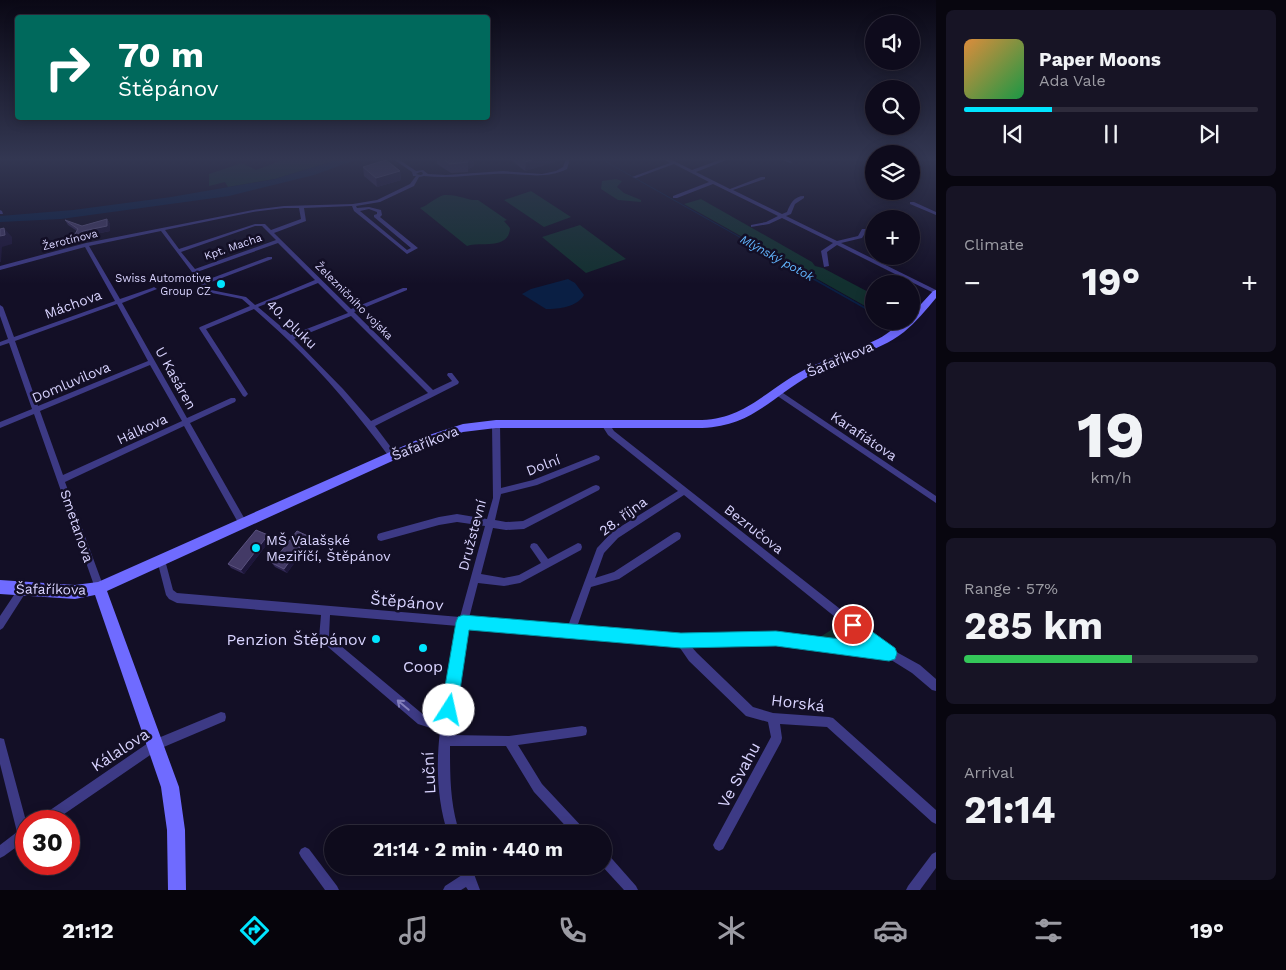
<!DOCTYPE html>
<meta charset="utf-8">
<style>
body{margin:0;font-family:"Work Sans",sans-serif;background:#171425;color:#f1f3f6;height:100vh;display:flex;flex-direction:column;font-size:19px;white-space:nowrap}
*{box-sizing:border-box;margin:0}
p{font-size:16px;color:#9b9ba3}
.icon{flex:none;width:28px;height:28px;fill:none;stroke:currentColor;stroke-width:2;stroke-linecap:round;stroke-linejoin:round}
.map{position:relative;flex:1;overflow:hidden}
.panel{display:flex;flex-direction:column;gap:10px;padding:10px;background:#08060f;width:350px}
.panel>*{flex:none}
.hud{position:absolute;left:15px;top:15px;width:475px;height:105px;border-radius:5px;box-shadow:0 2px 12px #0003,0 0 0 1px #2e2b3b;background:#00695c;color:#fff;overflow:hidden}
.tools{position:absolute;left:865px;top:15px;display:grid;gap:10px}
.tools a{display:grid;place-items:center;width:55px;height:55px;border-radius:50%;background:#0e0b1c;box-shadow:0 2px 12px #0003,0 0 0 1px #2e2b3b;font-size:25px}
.speed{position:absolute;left:15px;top:810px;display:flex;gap:10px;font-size:25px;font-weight:700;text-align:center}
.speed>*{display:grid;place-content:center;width:65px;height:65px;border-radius:50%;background:#0e0b1c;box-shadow:0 2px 12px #0003,0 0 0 1px #2e2b3b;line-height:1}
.speed .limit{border:8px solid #d22;background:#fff;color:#111}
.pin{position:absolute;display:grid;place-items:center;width:42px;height:42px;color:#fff;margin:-21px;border:2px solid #fff;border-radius:50%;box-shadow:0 1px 5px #0007}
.me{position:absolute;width:55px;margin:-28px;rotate:10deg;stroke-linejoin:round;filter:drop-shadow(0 0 4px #0008)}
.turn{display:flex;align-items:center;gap:18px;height:105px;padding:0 20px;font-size:22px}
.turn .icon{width:65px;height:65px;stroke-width:2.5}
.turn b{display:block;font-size:35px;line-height:42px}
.big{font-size:38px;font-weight:700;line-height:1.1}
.panel .widget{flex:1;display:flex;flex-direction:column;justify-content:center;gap:8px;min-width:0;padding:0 18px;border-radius:8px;background:#171425}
.panel .dial{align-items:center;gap:0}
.dial b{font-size:65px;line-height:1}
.song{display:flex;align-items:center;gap:15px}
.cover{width:60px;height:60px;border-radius:8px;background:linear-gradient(135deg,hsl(30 70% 55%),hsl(140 70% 35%))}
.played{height:5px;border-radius:2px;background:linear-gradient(90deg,#00e5ff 30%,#2e2b3b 30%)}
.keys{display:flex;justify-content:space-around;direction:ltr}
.heat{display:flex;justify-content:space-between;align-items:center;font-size:28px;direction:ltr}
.charge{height:8px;border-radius:4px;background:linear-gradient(90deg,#34c759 57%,#2e2b3b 0)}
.trip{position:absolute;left:324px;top:825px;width:288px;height:50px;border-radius:25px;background:#0e0b1c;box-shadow:0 2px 12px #0003,0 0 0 1px #2e2b3b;font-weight:700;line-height:50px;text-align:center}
.tab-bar{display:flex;height:80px;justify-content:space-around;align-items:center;background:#06040b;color:#9b9ba3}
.tab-bar .icon{width:35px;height:35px}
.tab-bar .current{color:#00e5ff}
.tab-bar b{font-size:22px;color:#f1f3f6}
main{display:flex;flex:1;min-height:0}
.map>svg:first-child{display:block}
.green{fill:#12302f}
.water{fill:#0a1f44}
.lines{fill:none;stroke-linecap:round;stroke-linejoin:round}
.stream-far1{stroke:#0a1f44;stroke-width:1}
.stream{stroke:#0a1f44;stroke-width:2}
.street{fill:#3d3a85;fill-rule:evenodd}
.secondary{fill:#6f6bff;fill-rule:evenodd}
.wall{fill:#312854}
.shaded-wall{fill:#1d163a}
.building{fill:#433a66;stroke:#5a527e}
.oneway{stroke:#837fbc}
.route{fill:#00e5ff;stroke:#0095a6}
.poi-dot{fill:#00e5ff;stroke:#130f26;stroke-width:2}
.labels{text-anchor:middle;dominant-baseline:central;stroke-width:5;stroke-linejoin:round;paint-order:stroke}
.far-street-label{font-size:11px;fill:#d9d4ff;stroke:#130f26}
.far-poi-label{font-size:11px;fill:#d9d4ff;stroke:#130f26;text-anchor:end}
.far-water-label{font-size:12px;font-style:italic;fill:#62b6ff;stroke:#130f26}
.street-label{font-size:14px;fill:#d9d4ff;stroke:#130f26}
.poi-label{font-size:14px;fill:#d9d4ff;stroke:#130f26;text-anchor:start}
.near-street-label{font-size:16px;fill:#d9d4ff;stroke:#130f26}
.near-poi-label{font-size:16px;fill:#d9d4ff;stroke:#130f26;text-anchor:end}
</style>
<main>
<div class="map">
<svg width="936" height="890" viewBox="0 0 936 890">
<rect width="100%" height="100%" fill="#130f26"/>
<g class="green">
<polygon points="285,159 340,159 275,179 228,187 225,182 209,186 209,174 242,163 256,170"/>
<polygon points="616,179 622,181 617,187 624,193 641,200 641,202 618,200 601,189 602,181"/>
<polygon points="531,191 571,217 544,227 504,200"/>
<path d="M 444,195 C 458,194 469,201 478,200 L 507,220 L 504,221 L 510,228 C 509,251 479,241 467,246 L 420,208 C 429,205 434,198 444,195 Z"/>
<polygon points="701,199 812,262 815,266 823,268 874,295 874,311 684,204"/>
<polygon points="580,225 626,259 586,273 542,237"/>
<polygon points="839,625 845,625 861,637 860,644 819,640 820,637"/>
</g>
<g class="water">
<polygon points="340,159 358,159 314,175 229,196 61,219 0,222 0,216 73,210 171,197 275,179"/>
<path d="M 568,279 L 575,283 L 584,295 C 577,307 559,309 546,309 L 522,294 L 531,289 Z"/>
</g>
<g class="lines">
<polyline class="stream-far1" points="601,159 807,275"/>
<g class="stream">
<polyline points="805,274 874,313"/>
<polyline points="889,321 898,326"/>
</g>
<g class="street">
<path d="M 393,159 L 398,159 L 416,171 L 423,170 L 428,174 L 446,175 L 503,171 L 542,174 L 556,171 L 563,167 L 566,159 L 570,159 L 567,169 C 543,181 519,172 494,174 C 470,175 448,179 424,176 L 419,177 L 414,186 L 380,202 L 356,206 L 357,208 L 369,207 L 381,210 L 382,215 L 380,217 L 418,248 L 407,254 L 354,211 L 352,206 L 304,208 L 306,221 L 274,233 L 351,309 L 403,288 L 407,288 L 407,290 L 354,312 L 433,390 L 452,381 L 447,375 L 448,373 L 452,373 L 459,382 L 458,384 L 375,426 L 396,454 L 397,456 L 396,458 L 390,458 C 359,416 326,376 288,340 C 277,329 265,319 254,309 L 206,329 L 248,394 L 245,397 L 243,396 L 199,328 L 200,327 L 250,306 L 242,299 L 207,292 L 161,231 L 89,246 L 120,299 L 152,288 L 154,287 L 157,289 L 122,303 L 187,418 L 231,398 L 235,398 L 236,400 L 235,402 L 190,423 L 247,523 L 246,526 L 243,527 L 240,526 L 184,426 L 65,482 L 104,588 L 102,591 L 99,592 L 96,591 L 34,414 L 0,428 L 0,422 L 32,409 L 9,343 L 0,346 L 0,342 L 8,339 L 0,316 L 0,305 L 3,307 L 14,337 L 115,301 L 85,247 L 0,270 L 0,266 L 86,243 L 253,210 L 284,206 L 353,204 L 377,200 L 410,184 L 416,176 L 413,176 L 412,172 ZM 420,172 L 422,172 L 423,174 L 421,175 L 416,174 ZM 284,208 L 299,208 L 301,219 L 271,230 L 265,224 L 255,224 L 179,249 L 165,230 L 253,212 ZM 369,209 L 377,212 L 377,214 L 374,215 L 374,217 L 411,248 L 407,250 L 360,211 ZM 255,226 L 262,226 L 276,240 L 195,269 L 181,252 ZM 278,243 L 315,280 L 255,305 L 246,297 L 211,290 L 206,284 L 272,259 L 272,257 L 268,257 L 204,281 L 197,272 ZM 318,283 L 348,313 L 291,335 L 258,307 ZM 117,304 L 148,361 L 38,406 L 15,341 ZM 351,316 L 428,393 L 371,421 L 343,389 L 294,339 ZM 150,365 L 182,421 L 63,475 L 40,411 Z"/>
<path d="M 664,159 L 670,159 L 692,170 L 722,159 L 729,159 L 696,172 L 730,189 L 761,177 L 765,177 L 765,179 L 733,190 L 782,214 L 787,212 C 790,204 794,196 804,196 L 804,198 L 795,204 L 791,214 L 786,216 L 837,241 L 858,236 L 862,229 L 866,229 L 867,230 L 862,238 L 841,243 L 936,290 L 936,294 L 901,277 L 899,279 L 897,284 L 891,284 L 893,278 L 897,275 L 837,245 L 827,252 L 829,266 L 824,267 L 821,251 L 833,243 L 782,218 L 769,224 L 751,227 L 751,225 L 766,222 L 778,216 L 713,184 L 677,198 L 673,198 L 673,196 L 709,182 L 674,164 L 636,178 L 632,177 L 670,163 Z"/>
<polygon points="781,159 787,159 792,162 790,163"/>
<polygon points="910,202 914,202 936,212 936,215 910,204"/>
<polygon points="0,210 2,211 3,214 0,214"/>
<polygon points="776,391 780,391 936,496 936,503 776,395 775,393"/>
<path d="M 496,421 L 500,424 L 501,488 L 533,480 L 596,455 L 599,456 L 600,458 L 599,460 L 537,485 L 501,494 L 495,520 L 506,522 L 523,521 L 593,486 L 596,485 L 599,486 L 600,488 L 599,490 L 524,529 L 506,530 L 493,528 L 481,574 L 504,578 L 519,575 L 541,563 L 530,547 L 531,544 L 534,543 L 537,544 L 548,559 L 578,543 L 581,544 L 582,547 L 581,550 L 520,583 L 504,586 L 478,583 L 469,618 L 568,626 L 597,548 L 612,532 L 678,491 L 608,435 L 601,424 L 605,421 L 608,422 L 614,431 L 891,649 L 920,665 L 936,679 L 936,691 L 932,690 L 912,673 L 888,658 L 776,643 L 690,645 L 697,653 L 753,707 L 773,713 L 829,717 L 833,718 L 936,810 L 936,824 L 932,822 L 827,727 L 780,724 L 782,738 L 781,742 L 723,849 L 719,851 L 715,849 L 713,845 L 715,841 L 771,737 L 768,722 L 746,716 L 689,661 L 678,645 L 467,627 L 450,735 L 509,736 L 582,726 L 586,727 L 587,731 L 586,735 L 582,736 L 518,745 L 542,784 L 585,830 L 587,834 L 573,834 L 534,792 L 506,746 L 450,746 C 450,776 450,805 460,834 L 448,834 C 437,801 436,764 440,731 L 418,724 L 321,641 L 319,638 L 321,615 L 177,603 L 169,599 L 166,595 L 157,560 L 158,557 L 161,556 L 164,557 L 165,560 L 173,590 L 177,593 L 460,617 L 485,526 L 457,522 L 439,525 L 381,541 L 378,540 L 377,537 L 378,534 L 381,533 L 439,517 L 457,514 L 487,519 L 493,498 L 492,424 ZM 684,495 L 871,646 L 776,633 L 681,635 L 577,627 L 591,587 L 619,579 L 680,539 L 681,536 L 680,533 L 677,532 L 674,533 L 614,572 L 595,578 L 604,553 L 618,538 ZM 330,615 L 458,626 L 442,720 L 425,716 L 329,636 Z"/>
<polygon points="23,585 26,586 28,589 26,592 3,628 0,630 0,616 20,586"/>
<polygon points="221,712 225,713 226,717 225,721 159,749 54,821 38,821 40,817 151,741"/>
<polygon points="0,738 4,739 5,743 26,821 26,840 4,856 0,858 0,845 17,832 0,764"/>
<polygon points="305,847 309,849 337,886 339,890 325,890 301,857 299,853 301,849"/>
<polygon points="602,850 606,852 636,886 638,890 624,890 602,866"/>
<polygon points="936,852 936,868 920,890 906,890 908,886 932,854"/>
<polygon points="459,866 471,866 480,890 468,890 466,887 461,890 443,890 445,886 462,875"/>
</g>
<path class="secondary" d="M 936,290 L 936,298 C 926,310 916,322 904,332 C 877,353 841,359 811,375 C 771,397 753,426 702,428 L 496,428 L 463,432 L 434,442 L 107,591 L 179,787 L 185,830 L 186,890 L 168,890 L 167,830 L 161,787 L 95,595 L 75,599 L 0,594 L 0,580 L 75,585 L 98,582 L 426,436 L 463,424 L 496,420 L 702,420 C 747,418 767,389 804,370 C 828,358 854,351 878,339 C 889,334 900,321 911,321 L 911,315 L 933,291 Z"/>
</g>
<g class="wall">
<polygon points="437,159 474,159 474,166 468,169 468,172 451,173 437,164"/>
<polygon points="511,159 555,159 554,162 525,171 511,160"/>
<polygon points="363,167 400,171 401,180 377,187 364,176"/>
<polygon points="107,219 110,224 110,231 86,236 75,244 77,231 68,225 65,220 82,226"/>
<polygon points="268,535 271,539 244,574 231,568 228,564"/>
<polygon points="311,540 287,573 275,567 272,563"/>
</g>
<g class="shaded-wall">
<polygon points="470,159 474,159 474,166 468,169 468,162 466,161"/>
<polygon points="534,159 555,159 554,162 525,171 526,162"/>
<polygon points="400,171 401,180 377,187 376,178"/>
<polygon points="107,219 110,224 110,231 86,236 75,244 72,239 83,231"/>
<polygon points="4,228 12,237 12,244 2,247 1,262 0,262 0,236"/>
<polygon points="268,535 271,539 244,574 241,570"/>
<polygon points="308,536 311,540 287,573 284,569"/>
</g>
<g class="building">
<polygon points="443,159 470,159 466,161 468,162 450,164"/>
<polygon points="522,159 534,159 526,162"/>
<polygon points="386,160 400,171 376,178 363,167"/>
<polygon points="107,219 107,226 83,231 72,239 78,229 65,220 82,226"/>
<polygon points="4,228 5,235 0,236 0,229"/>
<polygon points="256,530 268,535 241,570 228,564"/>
<polygon points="297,531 308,536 284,569 272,563"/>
</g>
<defs><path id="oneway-shaft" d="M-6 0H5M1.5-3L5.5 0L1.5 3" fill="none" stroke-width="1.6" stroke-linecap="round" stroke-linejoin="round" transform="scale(1.25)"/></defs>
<use class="oneway" href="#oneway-shaft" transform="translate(403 705) rotate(-140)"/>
<linearGradient id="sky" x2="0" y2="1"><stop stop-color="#0a0815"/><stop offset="0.56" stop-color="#333752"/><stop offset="1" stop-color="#333752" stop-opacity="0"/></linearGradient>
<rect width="936" height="284" fill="url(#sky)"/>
<polygon class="route" points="463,615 681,633 776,631 864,642 848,630 846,625 848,620 853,618 895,648 897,653 895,659 889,661 776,646 681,648 469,630 457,710 454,715 449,718 443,715 441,710 456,622 458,617"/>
<g class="poi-dot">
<circle cx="221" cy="284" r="5"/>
<circle cx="256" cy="548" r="5"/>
<circle cx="376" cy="639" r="5"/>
<circle cx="423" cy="648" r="5"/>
</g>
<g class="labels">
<g class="far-street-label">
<text transform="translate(70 240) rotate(-14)">Žerotínova</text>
<text transform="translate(233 247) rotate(-19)">Kpt. Macha</text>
<text transform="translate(354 301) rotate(45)">Železničního vojska</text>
</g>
<g class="far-poi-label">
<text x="211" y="278">Swiss Automotive<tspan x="211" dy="13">Group CZ</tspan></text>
</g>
<g class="far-water-label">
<text transform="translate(777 258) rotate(29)">Mlýnský potok</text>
</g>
<g class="street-label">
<text transform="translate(73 304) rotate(-20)">Máchova</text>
<text transform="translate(292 324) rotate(44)">40. pluku</text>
<text transform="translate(840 359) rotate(-23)">Šafaříkova</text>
<text transform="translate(176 378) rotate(61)">U Kasáren</text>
<text transform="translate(71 382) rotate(-23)">Domluvilova</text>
<text transform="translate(142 429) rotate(-25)">Hálkova</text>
<text transform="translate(864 436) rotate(34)">Karafiátova</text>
<text transform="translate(425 443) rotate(-22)">Šafaříkova</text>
<text transform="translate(543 465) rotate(-21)">Dolní</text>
<text transform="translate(623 516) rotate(-36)">28. října</text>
<text transform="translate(77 526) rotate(71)">Smetanova</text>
<text transform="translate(754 529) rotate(38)">Bezručova</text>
<text transform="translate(472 535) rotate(-75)">Družstevní</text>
<text transform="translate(51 589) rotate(1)">Šafaříkova</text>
</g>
<g class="poi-label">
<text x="266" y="540">MŠ Valašské<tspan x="266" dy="16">Meziříčí, Štěpánov</tspan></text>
</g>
<g class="near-street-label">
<text transform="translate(407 602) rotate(5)">Štěpánov</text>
<text transform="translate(798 703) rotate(7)">Horská</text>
<text transform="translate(120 750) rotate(-33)">Kálalova</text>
<text transform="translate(429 773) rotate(-93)">Luční</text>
<text transform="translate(739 775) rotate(-62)">Ve Svahu</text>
</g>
<g class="near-poi-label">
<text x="366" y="639">Penzion Štěpánov</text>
<text x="423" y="666" text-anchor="middle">Coop</text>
</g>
</g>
</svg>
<div class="tools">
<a><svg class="icon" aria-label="sound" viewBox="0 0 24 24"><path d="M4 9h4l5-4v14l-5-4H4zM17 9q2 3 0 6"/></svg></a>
<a><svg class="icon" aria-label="search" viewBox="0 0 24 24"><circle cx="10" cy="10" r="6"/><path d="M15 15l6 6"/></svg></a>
<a><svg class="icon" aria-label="layers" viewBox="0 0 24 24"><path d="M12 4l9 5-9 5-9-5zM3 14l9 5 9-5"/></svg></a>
<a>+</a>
<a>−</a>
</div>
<div class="speed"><div class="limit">30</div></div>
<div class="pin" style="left:853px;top:625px;background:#d93025"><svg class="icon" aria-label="arrive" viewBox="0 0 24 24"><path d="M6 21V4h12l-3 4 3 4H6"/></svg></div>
<svg class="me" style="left:449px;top:710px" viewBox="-20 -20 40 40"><circle r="19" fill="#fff"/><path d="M0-13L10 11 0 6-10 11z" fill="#00e5ff"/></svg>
<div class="trip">21:14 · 2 min · 440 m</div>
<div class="hud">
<div class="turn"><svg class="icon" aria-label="right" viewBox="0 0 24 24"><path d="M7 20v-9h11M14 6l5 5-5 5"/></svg><div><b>70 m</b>Štěpánov</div></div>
</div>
</div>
<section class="panel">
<div class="widget">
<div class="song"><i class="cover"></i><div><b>Paper Moons</b><p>Ada Vale</p></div></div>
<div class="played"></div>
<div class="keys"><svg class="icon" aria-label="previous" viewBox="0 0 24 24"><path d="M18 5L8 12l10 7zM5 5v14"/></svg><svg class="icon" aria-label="pause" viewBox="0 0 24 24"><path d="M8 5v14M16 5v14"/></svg><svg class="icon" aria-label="next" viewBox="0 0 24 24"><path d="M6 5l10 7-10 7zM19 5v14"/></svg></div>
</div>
<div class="widget"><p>Climate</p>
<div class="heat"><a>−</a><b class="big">19°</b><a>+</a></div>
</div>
<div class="widget dial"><b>19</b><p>km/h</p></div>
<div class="widget"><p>Range · 57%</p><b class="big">285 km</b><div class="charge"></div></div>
<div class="widget"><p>Arrival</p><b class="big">21:14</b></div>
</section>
</main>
<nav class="tab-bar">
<b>21:12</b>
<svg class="icon current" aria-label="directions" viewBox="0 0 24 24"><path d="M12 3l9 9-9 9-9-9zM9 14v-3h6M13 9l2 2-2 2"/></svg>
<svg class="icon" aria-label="music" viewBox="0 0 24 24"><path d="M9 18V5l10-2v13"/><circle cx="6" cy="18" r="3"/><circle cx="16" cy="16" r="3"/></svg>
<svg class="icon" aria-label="phone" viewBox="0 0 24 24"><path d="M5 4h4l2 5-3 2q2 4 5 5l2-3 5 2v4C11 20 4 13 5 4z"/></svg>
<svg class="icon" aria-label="climate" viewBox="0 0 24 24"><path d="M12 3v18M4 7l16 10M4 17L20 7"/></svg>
<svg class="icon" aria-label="car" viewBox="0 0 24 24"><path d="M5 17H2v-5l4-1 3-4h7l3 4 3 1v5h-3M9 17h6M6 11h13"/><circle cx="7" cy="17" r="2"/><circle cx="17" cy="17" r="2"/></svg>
<svg class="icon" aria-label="filters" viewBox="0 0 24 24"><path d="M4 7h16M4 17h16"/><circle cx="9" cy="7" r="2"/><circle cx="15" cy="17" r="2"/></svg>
<b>19°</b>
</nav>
